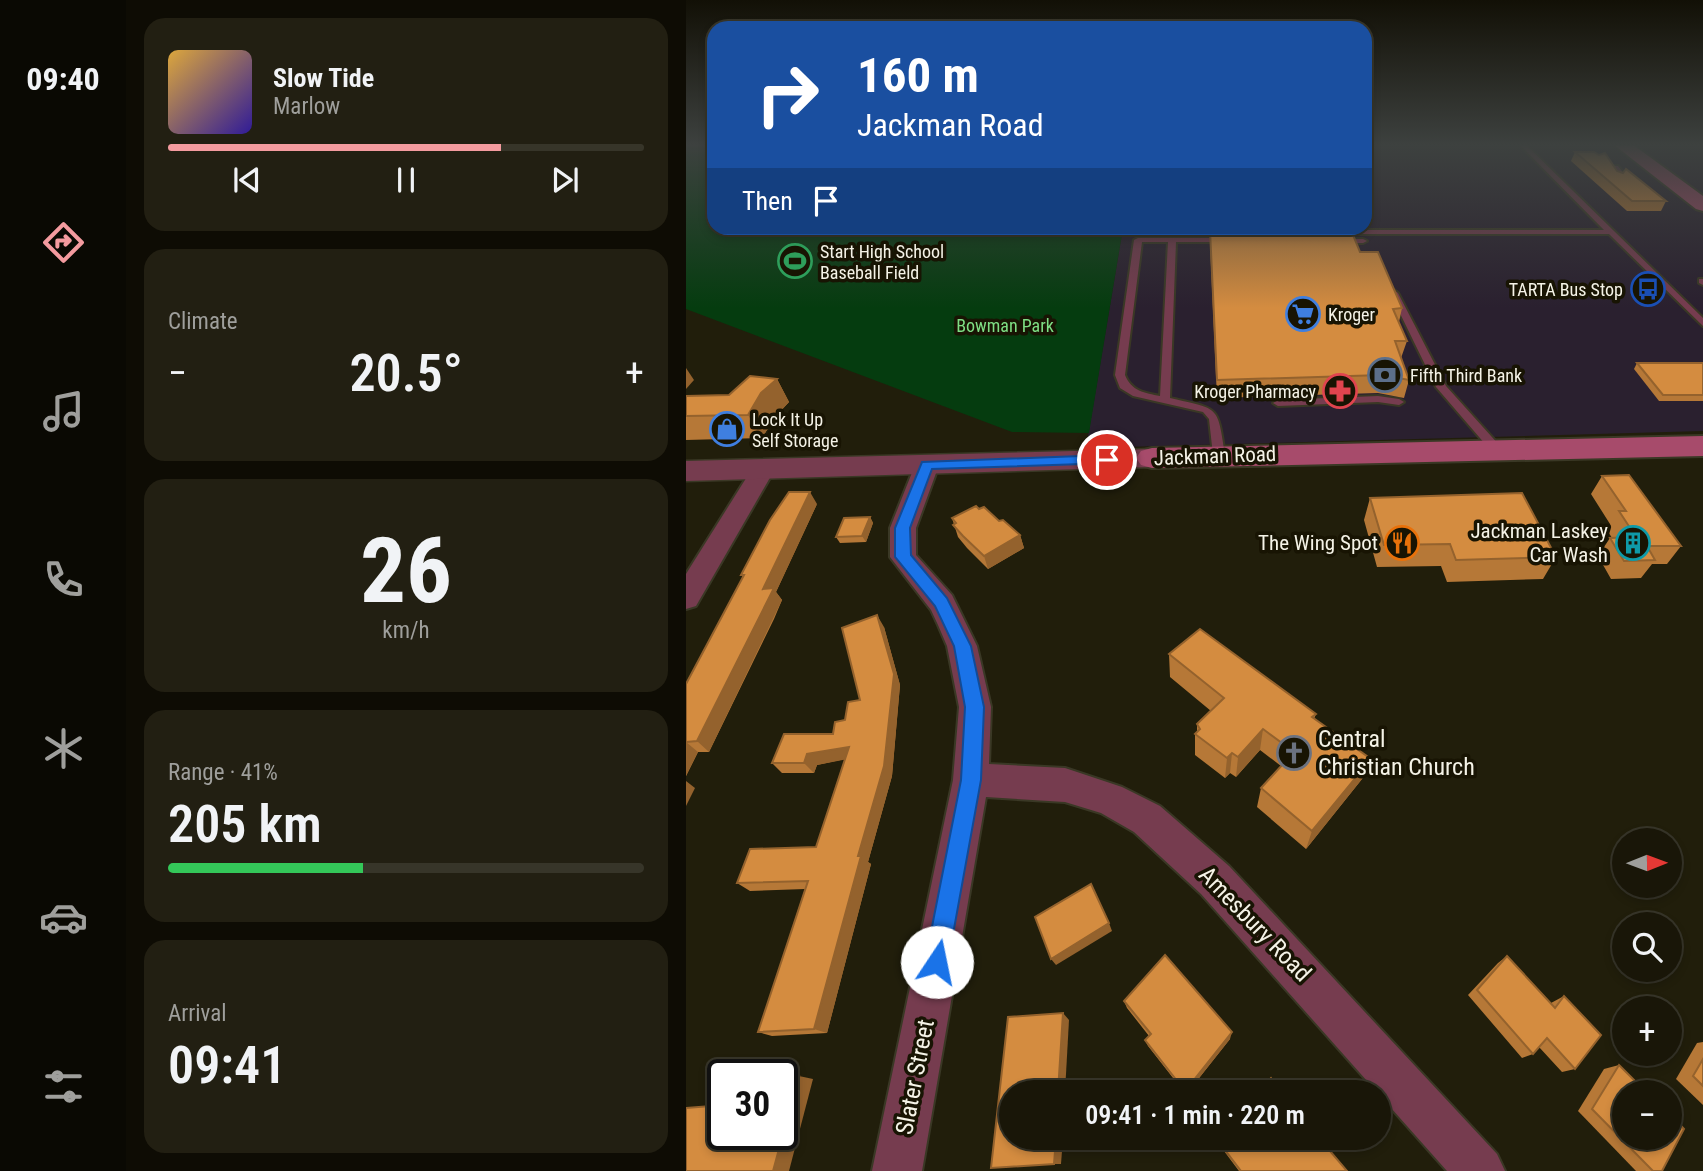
<!DOCTYPE html>
<meta charset="utf-8">
<style>
body{margin:0;font-family:"Roboto Condensed",sans-serif;background:#221f12;color:#f1f3f6;height:100vh;display:flex;flex-direction:column;font-size:26px;white-space:nowrap}
*{box-sizing:border-box;margin:0}
p{font-size:23px;color:#9f9f9c}
.icon{flex:none;width:38px;height:38px;fill:none;stroke:currentColor;stroke-width:2;stroke-linecap:round;stroke-linejoin:round}
.map{position:relative;flex:1;overflow:hidden}
.panel{display:flex;flex-direction:column;gap:18px;padding:18px;background:#0e0c04;width:560px}
.panel>*{flex:none}
.banner{position:absolute;left:21px;top:21px;width:665px;height:214px;border-radius:21px;box-shadow:0 4px 10px #0003,0 0 0 2px #373529;background:#1a4fa0;color:#fff;overflow:hidden}
.needle{width:46px;rotate:89deg}
.fabs{position:absolute;left:926px;top:828px;display:grid;gap:14px}
.fabs a{display:grid;place-items:center;width:70px;height:70px;border-radius:50%;background:#191608;box-shadow:0 4px 10px #0003,0 0 0 2px #373529;font-size:35px}
.speed{position:absolute;left:21px;top:1059px;display:flex;gap:14px;font-size:35px;font-weight:700;text-align:center}
.speed>*{display:grid;place-content:center;width:91px;height:91px;border-radius:50%;background:#191608;box-shadow:0 4px 10px #0003,0 0 0 2px #373529;line-height:1}
.speed .limit{border:4px solid #111;border-radius:10px;background:#fff;color:#111}
.pin{position:absolute;display:grid;place-items:center;width:60px;height:60px;color:#fff;margin:-30px;border:4px solid #fff;border-radius:50%;box-shadow:0 2px 7px #0007}
.me{position:absolute;width:77px;margin:-38px;rotate:11deg;stroke-linejoin:round;filter:drop-shadow(0 0 5px #0008)}
.turn{display:flex;align-items:center;gap:24px;height:147px;padding:0 35px;font-size:32px}
.turn .icon{width:91px;height:91px;stroke-width:2.5}
.turn b{display:block;font-size:49px;line-height:60px}
.then{display:flex;align-items:center;height:66px;padding:0 35px;background:#0003;gap:14px;font-size:26px}
.big{font-size:52px;font-weight:600;line-height:1.1}
.panel .tile{flex:1;display:flex;flex-direction:column;justify-content:center;gap:10px;min-width:0;padding:0 24px;border-radius:21px;background:#221f12}
.panel .dial{align-items:center;gap:0}
.dial b{font-size:91px;line-height:1}
.song{display:flex;align-items:center;gap:21px}
.cover{width:84px;height:84px;border-radius:10px;background:linear-gradient(135deg,hsl(40 70% 55%),hsl(250 70% 35%))}
.played{height:7px;border-radius:4px;background:linear-gradient(90deg,#f49b9f 70%,#373529 70%)}
.keys{display:flex;justify-content:space-around;direction:ltr}
.heat{display:flex;justify-content:space-between;align-items:center;font-size:38px;direction:ltr}
.charge{height:10px;border-radius:5px;background:linear-gradient(90deg,#34c759 41%,#373529 0)}
.trip{position:absolute;left:313px;top:1080px;width:392px;height:70px;border-radius:35px;background:#191608;box-shadow:0 4px 10px #0003,0 0 0 2px #373529;font-weight:600;line-height:70px;text-align:center}
main{display:flex;flex:1;min-height:0}
.tab-bar{display:flex;flex-direction:column;width:126px;justify-content:space-around;align-items:center;background:#0a0903;color:#9f9f9c}
.tab-bar .icon{width:49px;height:49px}
.tab-bar .current{color:#f49b9f}
.tab-bar b{font-size:32px;color:#f1f3f6}
.map>svg:first-child{display:block}
.commercial{fill:#2a202f}
.green{fill:#053c0f}
.lines{fill:none;stroke-linecap:round;stroke-linejoin:round}
.service-casing{stroke:#3a3825;stroke-width:4}
.minor-casing{stroke:#3a3825;stroke-width:4}
.tertiary-casing{stroke:#3a3825;stroke-width:3}
.secondary-casing{stroke:#3a3825;stroke-width:4}
.service{fill:#763c4f;fill-rule:evenodd}
.minor{fill:#763c4f;fill-rule:evenodd}
.tertiary{fill:#763c4f;fill-rule:evenodd}
.secondary{fill:#a74b6b;fill-rule:evenodd}
.wall{fill:#b67837}
.shaded-wall{fill:#94622d}
.building{fill:#d48c40;stroke:#94622d;stroke-width:2}
.route{fill:#1a73e8;stroke:#114b97;stroke-width:2}
.labels{text-anchor:middle;dominant-baseline:central;stroke-width:7;stroke-linejoin:round;paint-order:stroke}
.far-poi-label{font-size:18px;fill:#f5f3e7;stroke:#181403;text-anchor:start}
.far-park-label{font-size:18px;fill:#7edf84;stroke:#181403}
.street-label{font-size:21px;fill:#f5f3e7;stroke:#181403}
.poi-label{font-size:21px;fill:#f5f3e7;stroke:#181403;text-anchor:end}
.near-poi-label{font-size:24px;fill:#f5f3e7;stroke:#181403;text-anchor:start}
.near-street-label{font-size:24px;fill:#f5f3e7;stroke:#181403}
</style>
<main>
<nav class="tab-bar">
<b>09:40</b>
<svg class="icon current" aria-label="directions" viewBox="0 0 24 24"><path d="M12 3l9 9-9 9-9-9zM9 14v-3h6M13 9l2 2-2 2"/></svg>
<svg class="icon" aria-label="music" viewBox="0 0 24 24"><path d="M9 18V5l10-2v13"/><circle cx="6" cy="18" r="3"/><circle cx="16" cy="16" r="3"/></svg>
<svg class="icon" aria-label="phone" viewBox="0 0 24 24"><path d="M5 4h4l2 5-3 2q2 4 5 5l2-3 5 2v4C11 20 4 13 5 4z"/></svg>
<svg class="icon" aria-label="climate" viewBox="0 0 24 24"><path d="M12 3v18M4 7l16 10M4 17L20 7"/></svg>
<svg class="icon" aria-label="car" viewBox="0 0 24 24"><path d="M5 17H2v-5l4-1 3-4h7l3 4 3 1v5h-3M9 17h6M6 11h13"/><circle cx="7" cy="17" r="2"/><circle cx="17" cy="17" r="2"/></svg>
<svg class="icon" aria-label="filters" viewBox="0 0 24 24"><path d="M4 7h16M4 17h16"/><circle cx="9" cy="7" r="2"/><circle cx="15" cy="17" r="2"/></svg>
</nav>
<section class="panel">
<div class="tile">
<div class="song"><i class="cover"></i><div><b>Slow Tide</b><p>Marlow</p></div></div>
<div class="played"></div>
<div class="keys"><svg class="icon" aria-label="previous" viewBox="0 0 24 24"><path d="M18 5L8 12l10 7zM5 5v14"/></svg><svg class="icon" aria-label="pause" viewBox="0 0 24 24"><path d="M8 5v14M16 5v14"/></svg><svg class="icon" aria-label="next" viewBox="0 0 24 24"><path d="M6 5l10 7-10 7zM19 5v14"/></svg></div>
</div>
<div class="tile"><p>Climate</p>
<div class="heat"><a>−</a><b class="big">20.5°</b><a>+</a></div>
</div>
<div class="tile dial"><b>26</b><p>km/h</p></div>
<div class="tile"><p>Range · 41%</p><b class="big">205 km</b><div class="charge"></div></div>
<div class="tile"><p>Arrival</p><b class="big">09:41</b></div>
</section>
<div class="map">
<svg width="1017" height="1171" viewBox="0 0 1017 1171">
<rect width="100%" height="100%" fill="#211e0b"/>
<polygon class="commercial" points="679,144 1017,144 1017,431 400,448 437,228 679,228"/>
<polygon class="green" points="0,144 28,144 28,228 437,228 403,433 326,432 0,309"/>
<g class="lines">
<g class="service-casing">
<g id="service">
<polygon points="833,144 839,144 1017,318 1017,326 923,234 665,234 661,232 665,230 918,230"/>
<polygon points="928,166 932,166 942,179 938,179"/>
<path d="M 452,238 L 542,238 L 546,240 L 542,242 L 490,242 L 484,398 C 534,410 531,404 539,455 L 537,458 L 533,459 L 527,455 L 523,419 L 517,412 L 447,396 L 434,388 L 429,375 L 448,240 ZM 456,242 L 482,242 L 474,396 C 459,393 445,391 439,375 Z"/>
<polygon points="647,239 677,239 681,241 677,243 647,243"/>
<polygon points="1013,279 1017,279 1017,285 1013,283"/>
<polygon points="708,290 712,293 760,386 814,446 814,452 806,452 750,387 704,293"/>
<polygon points="692,396 713,399 718,402 713,405 692,402 592,406 587,403 592,400"/>
</g>
</g>
<g class="minor-casing">
<g id="minor">
<polygon points="241,458 249,460 253,465 230,528 230,555 266,595 291,646 305,707 303,764 379,768 436,787 474,806 543,866 811,1154 819,1171 761,1171 515,894 448,832 415,813 379,802 300,797 236,1171 186,1171 267,780 273,707 261,646 252,625 245,610 204,557 204,528 229,465 233,460"/>
<polygon points="77,461 85,464 89,469 10,606 0,609 0,574 69,464"/>
</g>
</g>
<g class="tertiary-casing">
<polygon id="tertiary" points="466,449 476,452 481,458 476,464 466,467 0,481 0,461"/>
</g>
<g class="secondary-casing">
<g id="secondary">
<polygon points="927,144 946,144 1017,196 1017,211 1010,209"/>
<polygon points="1017,436 1017,456 466,468 455,465 450,458 455,451 466,448"/>
</g>
</g>
<use href="#service" class="service"/>
<use href="#minor" class="minor"/>
<use href="#tertiary" class="tertiary"/>
<use href="#secondary" class="secondary"/>
</g>
<g class="wall">
<polygon points="889,152 931,171 980,201 975,211 941,211 885,161"/>
<polygon points="550,228 649,228 649,230 674,252 716,308 713,322 721,341 715,358 723,380 718,398 692,393 531,398 524,245 524,230 551,230"/>
<polygon points="951,363 1017,364 1017,401 973,401 948,369"/>
<polygon points="91,379 103,402 89,417 76,438 0,440 0,396 43,395"/>
<polygon points="916,476 995,546 981,564 966,564 955,578 925,579 912,556 924,538 926,538 921,530 924,524 905,494"/>
<polygon points="684,498 870,557 857,579 761,582 755,566 691,567 678,520"/>
<polygon points="131,504 90,592 96,600 88,619 23,752 12,752 0,776 0,684 57,577 55,575"/>
<polygon points="293,509 334,535 338,548 302,569 281,548 272,537 266,518"/>
<polygon points="184,517 187,523 180,542 154,543 150,537"/>
<polygon points="198,627 214,685 206,776 182,862 185,864 141,1033 86,1036 72,1032 119,889 64,891 51,883 130,847 159,759 131,765 128,773 96,773 86,763 147,734 159,720 174,700"/>
<polygon points="483,654 630,714 628,719 685,759 676,779 620,849 571,807 575,788 595,766 574,750 550,777 544,773 539,778 509,755 509,734 511,732 511,724 525,711 484,677"/>
<polygon points="821,956 865,1003 878,996 889,1069 876,1072 853,1047 847,1054 836,1058 782,995 812,963"/>
<polygon points="438,1001 544,1039 502,1092 498,1092 462,1046 459,1040 463,1036 441,1008"/>
<polygon points="1017,1042 1017,1105 990,1079 1011,1043"/>
<polygon points="933,1065 976,1171 950,1171 892,1111 918,1069"/>
<polygon points="537,1138 661,1171 553,1171 532,1143"/>
</g>
<g class="shaded-wall">
<polygon points="0,368 8,380 0,389"/>
<polygon points="91,379 103,402 89,417 76,438 62,415 75,393"/>
<polygon points="124,492 131,504 90,592 96,600 23,752 11,741 77,589"/>
<polygon points="184,517 187,523 180,542 176,536"/>
<polygon points="334,535 338,548 302,569 298,556"/>
<polygon points="191,615 198,627 214,685 206,776 182,862 185,864 141,1033 128,1029 172,856"/>
<polygon points="577,729 574,750 550,777 552,757"/>
<polygon points="0,742 12,752 0,776"/>
<polygon points="163,747 172,757 131,765 128,773 118,763 121,754"/>
<polygon points="546,753 544,773 539,778 541,758"/>
<polygon points="685,759 676,779 620,849 626,831"/>
<polygon points="0,781 9,788 0,806"/>
<polygon points="423,923 426,931 370,965 365,959"/>
<polygon points="377,1013 383,1020 379,1092 372,1092"/>
<polygon points="546,1032 544,1039 502,1092 500,1092 499,1091"/>
<polygon points="113,1076 127,1079 103,1171 87,1171"/>
<polygon points="370,1138 377,1138 375,1164 368,1164"/>
</g>
<g class="building">
<polygon points="889,152 908,152 913,155 919,153 931,171 937,173 940,169 980,201 946,201"/>
<polygon points="524,230 665,230 674,252 692,252 716,308 707,309 721,341 709,341 723,380 696,375 531,380"/>
<polygon points="951,363 1017,363 1017,395 977,395"/>
<polygon points="64,376 91,379 75,393 62,415 0,416 0,396 43,395"/>
<polygon points="943,475 995,546 961,546 969,560 938,561 924,538 950,537 933,511 940,511 916,476"/>
<polygon points="103,492 124,492 77,589 88,588 11,741 0,742 0,684 58,575 55,575 84,520"/>
<polygon points="836,493 870,557 770,560 764,544 698,545 684,498"/>
<polygon points="290,506 293,509 298,507 313,521 317,520 334,535 298,556 277,536 267,525 270,523 266,518"/>
<polygon points="184,517 176,536 150,537 158,518"/>
<polygon points="191,615 208,674 198,766 172,856 175,856 128,1029 72,1032 122,881 51,883 64,849 130,847 163,747 121,754 118,763 86,763 98,734 147,734 149,722 159,720 162,702 174,700 156,628"/>
<polygon points="514,629 630,714 626,717 685,759 626,831 575,788 608,752 577,729 552,757 546,753 541,758 509,734 514,729 511,724 538,698 483,654"/>
<polygon points="405,884 423,923 365,959 349,917"/>
<polygon points="479,955 546,1032 499,1091 459,1040 465,1034 438,1001"/>
<polygon points="821,956 869,1008 878,996 915,1035 889,1069 861,1038 847,1054 791,990"/>
<polygon points="377,1013 372,1092 326,1092 326,1138 370,1138 368,1164 305,1168 322,1017"/>
<polygon points="1017,1059 1017,1086 1007,1076"/>
<polygon points="933,1065 960,1092 938,1092 938,1138 984,1138 984,1114 998,1129 976,1171 967,1171 906,1109"/>
<polygon points="113,1076 87,1171 0,1171 0,1108 37,1105 37,1134 96,1134 96,1077"/>
<polygon points="585,1078 596,1092 573,1092"/>
<polygon points="537,1138 633,1138 661,1171 555,1171 533,1142"/>
</g>
<linearGradient id="sky" x2="0" y2="1"><stop stop-color="#121006"/><stop offset="0.47" stop-color="#3d413f"/><stop offset="1" stop-color="#3d413f" stop-opacity="0"/></linearGradient>
<rect width="1017" height="308" fill="url(#sky)"/>
<polygon class="route" points="421,455 428,460 426,463 246,469 224,528 225,555 261,598 285,646 298,707 295,780 262,962 259,971 251,974 242,971 239,962 275,780 279,707 268,646 249,606 209,557 209,528 236,462"/>
<defs>
<g id="stadium-ring" transform="scale(1.75)"><circle r="9.5" fill="#181403" stroke="#2e9e5b" stroke-width="1.5"/><path d="M0-5a6.5 5 0 1 0 0 10a6.5 5 0 1 0 0-10ZM-3.5-1.8h7v3.6h-7Z" fill="#2e9e5b"/></g>
<g id="bus-ring" transform="scale(1.75)"><circle r="9.5" fill="#181403" stroke="#1a4fb4" stroke-width="1.5"/><path d="M-5-6H5V4H4V6H2V4H-2V6H-4V4H-5ZM-3.5-4V0h7V-4ZM-3.5 1.2v1.5H-2V1.2ZM2 1.2v1.5H3.5V1.2Z" fill="#1a4fb4"/></g>
<g id="supermarket-ring" transform="scale(1.75)"><circle r="9.5" fill="#181403" stroke="#3f7fe0" stroke-width="1.5"/><path d="M-6-5.5h2.5l.6 2H6L4.5 2H-2.5L-4.4-4H-6ZM-1.5 3.2a1.3 1.3 0 1 0 .1 0ZM3 3.2a1.3 1.3 0 1 0 .1 0Z" fill="#3f7fe0"/></g>
<g id="bank-ring" transform="scale(1.75)"><circle r="9.5" fill="#181403" stroke="#5c6f8a" stroke-width="1.5"/><path d="M-6-4H6V4H-6ZM0-2.3a2.3 2.3 0 1 0 0 4.6a2.3 2.3 0 1 0 0-4.6Z" fill="#5c6f8a"/></g>
<g id="pharmacy-ring" transform="scale(1.75)"><circle r="9.5" fill="#181403" stroke="#e0444e" stroke-width="1.5"/><path d="M-2-6h4v4h4v4h-4v4h-4v-4h-4v-4h4Z" fill="#e0444e"/></g>
<g id="shop-ring" transform="scale(1.75)"><circle r="9.5" fill="#181403" stroke="#3f7fe0" stroke-width="1.5"/><path d="M-5-2.5h2.3a2.7 3.5 0 0 1 5.4 0H5L5.5 6h-11ZM-1.5-2.5h3a1.5 2.3 0 0 0-3 0Z" fill="#3f7fe0"/></g>
<g id="restaurant-ring" transform="scale(1.75)"><circle r="9.5" fill="#181403" stroke="#e8710a" stroke-width="1.5"/><path d="M-5-6h1v4h1v-4h1v4h1v-4h1v5L-1.5 .5V6h-2V.5L-5-1ZM5-6V6H3V1.5H1.5Q1.5-4 5-6Z" fill="#e8710a"/></g>
<g id="building-ring" transform="scale(1.75)"><circle r="9.5" fill="#181403" stroke="#0f9aa8" stroke-width="1.5"/><path d="M-4-6H4V6H1V3H-1V6H-4ZM-2.5-4.3h1.7v1.8h-1.7ZM.8-4.3h1.7v1.8H.8ZM-2.5-1h1.7V.8h-1.7ZM.8-1h1.7V.8H.8Z" fill="#0f9aa8"/></g>
<g id="church-ring" transform="scale(1.75)"><circle r="9.5" fill="#181403" stroke="#6b7280" stroke-width="1.5"/><path d="M-1.2-6h2.4v3.5h3.3v2.4h-3.3V6h-2.4V-.1h-3.3v-2.4h3.3Z" fill="#6b7280"/></g>
</defs>
<g fill-rule="evenodd">
<use href="#stadium-ring" x="109" y="261"/>
<use href="#bus-ring" x="962" y="289"/>
<use href="#supermarket-ring" x="617" y="314"/>
<use href="#bank-ring" x="699" y="375"/>
<use href="#pharmacy-ring" x="654" y="391"/>
<use href="#shop-ring" x="41" y="429"/>
<use href="#restaurant-ring" x="716" y="543"/>
<use href="#building-ring" x="947" y="543"/>
<use href="#church-ring" x="608" y="753"/>
</g>
<g class="labels">
<g class="far-poi-label">
<text x="134" y="251">Start High School<tspan x="134" dy="21">Baseball Field</tspan></text>
<text x="937" y="289" text-anchor="end">TARTA Bus Stop</text>
<text x="642" y="314">Kroger</text>
<text x="724" y="375">Fifth Third Bank</text>
<text x="630" y="391" text-anchor="end">Kroger Pharmacy</text>
<text x="66" y="419">Lock It Up<tspan x="66" dy="21">Self Storage</tspan></text>
</g>
<g class="far-park-label">
<text x="319" y="325">Bowman Park</text>
</g>
<g class="street-label">
<text transform="translate(529 456) rotate(-2)">Jackman Road</text>
</g>
<g class="poi-label">
<text x="922" y="531">Jackman Laskey<tspan x="922" dy="24">Car Wash</tspan></text>
<text x="692" y="543">The Wing Spot</text>
</g>
<g class="near-poi-label">
<text x="632" y="739">Central<tspan x="632" dy="28">Christian Church</tspan></text>
</g>
<g class="near-street-label">
<text transform="translate(569 924) rotate(46)">Amesbury Road</text>
<text transform="translate(229 1077) rotate(-79)">Slater Street</text>
</g>
</g>
</svg>
<div class="fabs">
<a><svg class="needle" viewBox="-14 -14 28 28"><path d="M0-13l5 13h-10z" fill="#e53935"/><path d="M0 13l5-13h-10z" fill="#9f9f9c"/></svg></a>
<a><svg class="icon" aria-label="search" viewBox="0 0 24 24"><circle cx="10" cy="10" r="6"/><path d="M15 15l6 6"/></svg></a>
<a>+</a>
<a>−</a>
</div>
<div class="speed"><div class="limit">30</div></div>
<div class="pin" style="left:421px;top:460px;background:#d93025"><svg class="icon" aria-label="arrive" viewBox="0 0 24 24"><path d="M6 21V4h12l-3 4 3 4H6"/></svg></div>
<svg class="me" style="left:251px;top:962px" viewBox="-20 -20 40 40"><circle r="19" fill="#fff"/><path d="M0-13L10 11 0 6-10 11z" fill="#1a73e8"/></svg>
<div class="trip">09:41 · 1 min · 220 m</div>
<div class="banner">
<div class="turn"><svg class="icon" aria-label="right" viewBox="0 0 24 24"><path d="M7 20v-9h11M14 6l5 5-5 5"/></svg><div><b>160 m</b>Jackman Road</div></div>
<div class="then">Then<svg class="icon" aria-label="arrive" viewBox="0 0 24 24"><path d="M6 21V4h12l-3 4 3 4H6"/></svg></div>
</div>
</div>
</main>
